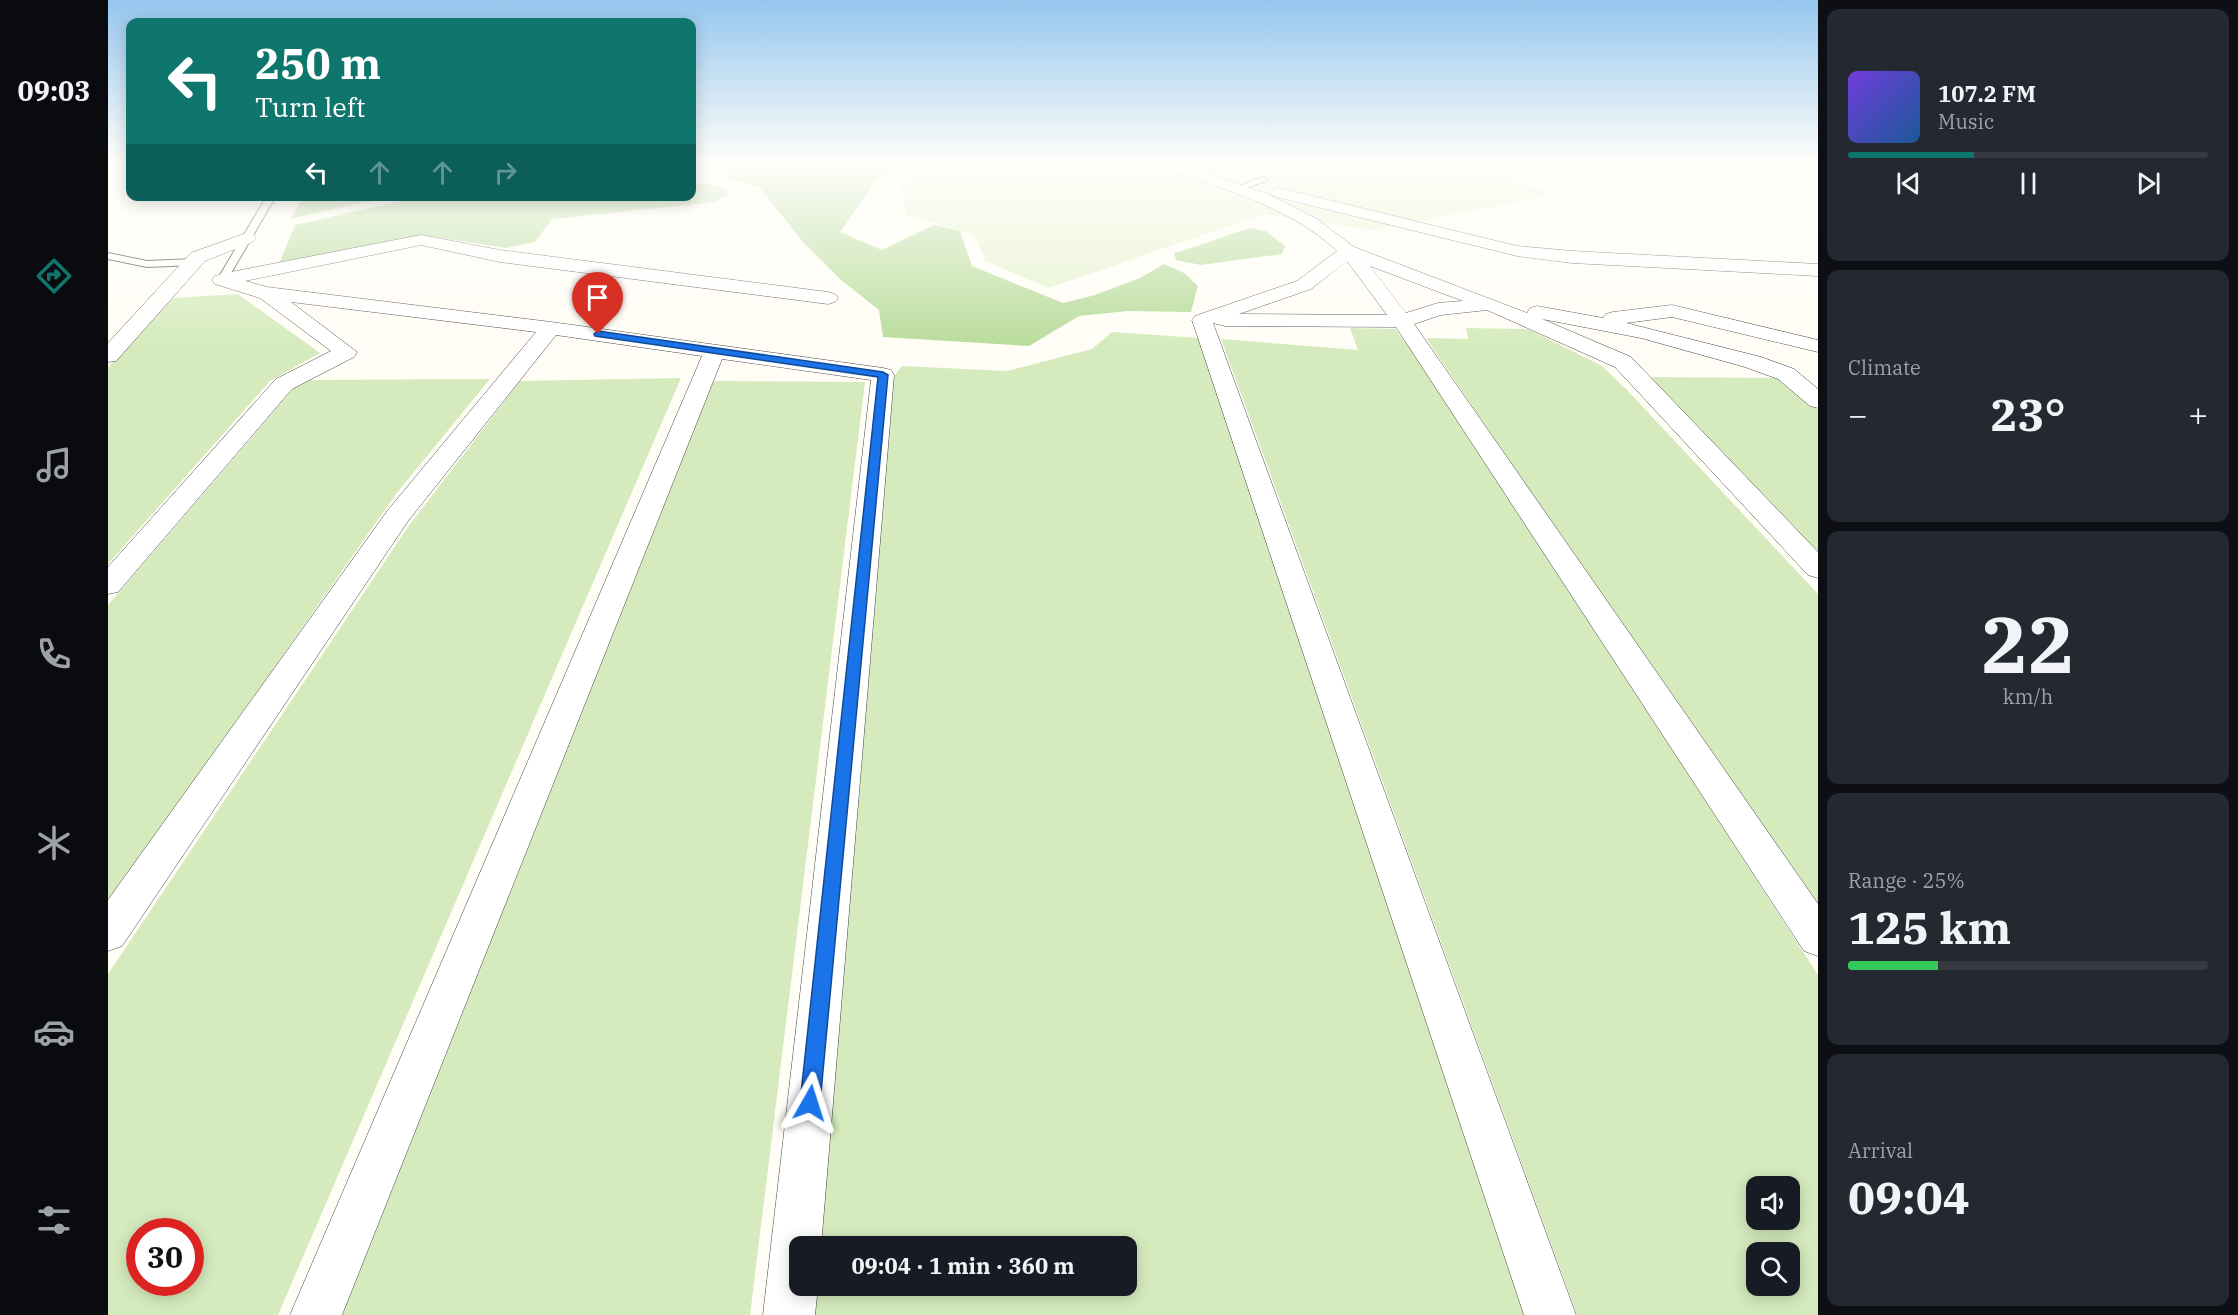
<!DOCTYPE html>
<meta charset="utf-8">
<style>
body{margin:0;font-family:"IBM Plex Serif",serif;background:#242831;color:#f1f3f6;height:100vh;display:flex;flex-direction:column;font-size:22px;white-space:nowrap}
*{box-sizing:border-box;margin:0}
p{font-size:20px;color:#9ea1a6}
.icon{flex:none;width:33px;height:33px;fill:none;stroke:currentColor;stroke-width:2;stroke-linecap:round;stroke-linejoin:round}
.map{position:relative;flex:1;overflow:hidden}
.drawer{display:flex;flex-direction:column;gap:9px;padding:9px;background:#0d0f14;width:420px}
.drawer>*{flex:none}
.guide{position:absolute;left:18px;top:18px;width:570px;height:183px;border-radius:12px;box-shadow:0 3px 15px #0003;background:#0f766e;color:#fff;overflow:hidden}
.buttons{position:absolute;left:1638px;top:1176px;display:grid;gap:12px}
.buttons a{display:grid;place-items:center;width:54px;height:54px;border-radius:12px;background:#171b24;box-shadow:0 3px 15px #0003;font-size:30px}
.speed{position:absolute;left:18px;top:1218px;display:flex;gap:12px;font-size:30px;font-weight:700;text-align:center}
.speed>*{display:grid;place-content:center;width:78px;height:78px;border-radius:50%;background:#171b24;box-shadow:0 3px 15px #0003;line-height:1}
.speed .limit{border:9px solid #d22;background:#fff;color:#111}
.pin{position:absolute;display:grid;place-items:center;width:51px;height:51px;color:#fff;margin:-62px -26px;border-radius:50% 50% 50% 0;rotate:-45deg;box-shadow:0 0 6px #0007}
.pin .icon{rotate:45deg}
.me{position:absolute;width:66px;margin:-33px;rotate:6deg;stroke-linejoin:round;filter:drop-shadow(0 0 4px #0008)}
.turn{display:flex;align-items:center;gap:21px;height:126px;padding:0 30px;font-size:27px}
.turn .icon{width:78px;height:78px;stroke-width:2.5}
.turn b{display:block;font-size:42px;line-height:51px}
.lanes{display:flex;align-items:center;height:57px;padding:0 30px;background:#0003;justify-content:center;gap:30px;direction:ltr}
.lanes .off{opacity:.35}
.big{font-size:45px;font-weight:700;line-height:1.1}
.drawer .widget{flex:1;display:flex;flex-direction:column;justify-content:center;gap:9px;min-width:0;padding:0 21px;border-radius:12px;background:#242831}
.drawer .dial{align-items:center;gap:0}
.dial b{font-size:78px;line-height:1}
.song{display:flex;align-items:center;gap:18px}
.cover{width:72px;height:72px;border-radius:9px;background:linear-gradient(135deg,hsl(260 70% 55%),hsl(210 70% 35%))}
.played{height:6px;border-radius:3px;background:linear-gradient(90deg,#0f766e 35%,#363941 35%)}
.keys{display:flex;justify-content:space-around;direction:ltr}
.heat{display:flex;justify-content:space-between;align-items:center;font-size:33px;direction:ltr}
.charge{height:9px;border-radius:4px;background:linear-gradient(90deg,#34c759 25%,#363941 0)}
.trip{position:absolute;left:681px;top:1236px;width:348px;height:60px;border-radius:12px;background:#171b24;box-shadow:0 3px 15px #0003;font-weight:700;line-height:60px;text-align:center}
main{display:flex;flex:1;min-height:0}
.menu{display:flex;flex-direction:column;width:108px;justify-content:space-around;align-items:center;background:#090b0e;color:#9ea1a6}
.menu .icon{width:42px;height:42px}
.menu .selected{color:#0f766e}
.menu b{font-size:27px;color:#f1f3f6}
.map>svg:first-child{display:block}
.green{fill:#d5ebbd;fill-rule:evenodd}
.forest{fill:#b9dc9c}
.pitch{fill:#e6f2cf}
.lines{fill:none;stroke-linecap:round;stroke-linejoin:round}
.service-casing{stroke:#444;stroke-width:2}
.minor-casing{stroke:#444;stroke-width:1}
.service{fill:#fff;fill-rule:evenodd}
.minor{fill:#fff;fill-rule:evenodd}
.route{fill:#1a73e8;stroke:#114b97;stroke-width:1.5}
</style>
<main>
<nav class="menu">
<b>09:03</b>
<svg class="icon selected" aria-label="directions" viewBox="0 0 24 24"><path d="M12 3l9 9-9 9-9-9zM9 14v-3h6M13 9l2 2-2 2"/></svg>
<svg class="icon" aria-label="music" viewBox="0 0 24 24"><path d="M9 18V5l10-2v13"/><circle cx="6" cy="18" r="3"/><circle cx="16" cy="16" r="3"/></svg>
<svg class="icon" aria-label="phone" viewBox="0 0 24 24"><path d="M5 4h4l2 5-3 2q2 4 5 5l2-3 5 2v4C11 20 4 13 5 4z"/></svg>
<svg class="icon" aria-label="climate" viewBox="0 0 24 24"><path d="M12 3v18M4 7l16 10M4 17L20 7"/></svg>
<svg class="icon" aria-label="car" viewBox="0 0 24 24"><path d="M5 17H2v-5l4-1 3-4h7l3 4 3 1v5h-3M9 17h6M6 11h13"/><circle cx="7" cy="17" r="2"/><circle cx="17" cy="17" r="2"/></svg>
<svg class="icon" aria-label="filters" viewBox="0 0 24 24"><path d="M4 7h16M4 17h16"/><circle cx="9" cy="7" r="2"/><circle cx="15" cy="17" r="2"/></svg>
</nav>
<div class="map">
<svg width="1710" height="1315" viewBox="0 0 1710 1315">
<rect width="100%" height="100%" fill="#fffdf5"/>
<g class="green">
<polygon points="130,294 212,353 162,381 0,564 0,367 65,298"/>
<path d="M 1242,328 L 1287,329 L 1321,373 L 1710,975 L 1710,1315 L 1469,1315 L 1113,339 L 1250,350 ZM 1648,1186 L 1682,1186 L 1682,1220 L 1648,1220 ZM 1648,1252 L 1682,1252 L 1682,1286 L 1648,1286 Z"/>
<polygon points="1358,328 1420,329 1494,366 1519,390 1710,594 1710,916 1318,338 1360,339"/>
<path d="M 1004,332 L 1091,338 L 1419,1315 L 683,1315 L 786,376 L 794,366 L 899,371 L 984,349 ZM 692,1246 L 1018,1246 L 1018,1286 L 692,1286 Z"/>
<polygon points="1536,377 1673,378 1710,410 1710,560"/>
<path d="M 573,378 L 170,1315 L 0,1315 L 0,974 L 300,527 L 412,381 ZM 32,1232 L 82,1232 L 82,1282 L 32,1282 Z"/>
<polygon points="382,379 288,494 0,904 0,605 193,380"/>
<polygon points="596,381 757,382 642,1315 217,1315"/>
</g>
<g class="forest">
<polygon points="622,162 805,162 770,178 732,232 774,250 826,225 852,231 864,266 955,303 987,295 1032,278 1056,264 1076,273 1090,286 1083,312 1020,311 971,316 921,346 775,337 771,310 732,279 696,243 651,187 617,178"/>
<polygon points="600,183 618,189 620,195 606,202 444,219 427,242 398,248 320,236 170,266 187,225 315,196 397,196 406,199 427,196 584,196 584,185"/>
<polygon points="196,197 196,196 279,197 182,219"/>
<path d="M 1142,228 L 1158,231 L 1177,246 L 1174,254 L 1093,265 L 1068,260 L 1066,253 C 1092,246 1116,236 1142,228 Z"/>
</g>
<polygon class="pitch" points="822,162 1365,162 1445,195 1265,230 1156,214 940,288 878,261 866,234 798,215 793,185"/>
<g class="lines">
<g class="service-casing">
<g id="service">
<polygon points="992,162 1002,162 1003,163 999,165"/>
<polygon points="1155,177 1159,179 1158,181 1135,189 1131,186"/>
<polygon points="159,196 168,196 119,280 110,282 109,280"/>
<polygon points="0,253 39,261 86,259 91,262 86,265 39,267 0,259"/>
</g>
</g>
<g class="minor-casing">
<g id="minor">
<path d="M 1045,162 L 1067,162 L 1159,194 L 1209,219 L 1246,247 L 1419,313 L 1422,308 L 1429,306 L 1495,318 L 1498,314 L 1505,312 L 1564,305 L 1710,340 L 1710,352 L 1564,317 L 1518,323 L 1653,357 L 1686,369 L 1710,389 L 1710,408 L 1702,406 L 1670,379 L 1637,367 L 1533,338 L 1434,319 L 1523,357 L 1710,552 L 1710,578 L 1700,575 L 1507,367 L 1379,310 L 1333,315 L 1306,324 L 1710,904 L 1710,956 L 1696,951 L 1288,327 L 1117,326 L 1105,323 L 1468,1315 L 1416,1315 L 1084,320 L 1087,316 L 1189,281 L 1229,251 C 1180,205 1109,187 1048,165 ZM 1239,261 L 1279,315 L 1131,314 L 1203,289 ZM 1262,266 L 1355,301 L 1330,303 L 1298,313 Z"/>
<polygon points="1171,188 1409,246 1464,251 1710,264 1710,276 1464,263 1409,256 1165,196 1163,193 1165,190"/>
<polygon points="139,233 145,234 148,238 145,242 97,261 8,361 0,362 0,343 83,253"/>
<polygon points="313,235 392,250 720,292 727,294 730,298 727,302 720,304 392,262 313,245 137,281 159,287 443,322 775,368 783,370 786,375 713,1246 692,1246 692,1286 710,1286 707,1315 655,1315 763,380 614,359 234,1315 182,1315 594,356 448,335 300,521 14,946 0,951 0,900 280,510 428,332 183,302 249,352 246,357 184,389 10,592 0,594 0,567 168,379 223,351 152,298 107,284 104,280 107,276 118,273"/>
</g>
</g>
<use href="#service" class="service"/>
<use href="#minor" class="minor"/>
</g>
<linearGradient id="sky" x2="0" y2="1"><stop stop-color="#95c6ee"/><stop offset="0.47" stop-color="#fffefa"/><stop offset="1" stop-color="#fffefa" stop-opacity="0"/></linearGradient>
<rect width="1710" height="346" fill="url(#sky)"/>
<polygon class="route" points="490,331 775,372 780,375 712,1103 709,1110 702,1113 695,1110 692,1103 770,377 487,336 486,334"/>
</svg>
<div class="buttons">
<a><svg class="icon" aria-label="sound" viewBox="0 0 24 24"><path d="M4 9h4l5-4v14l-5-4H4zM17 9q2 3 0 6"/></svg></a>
<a><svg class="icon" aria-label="search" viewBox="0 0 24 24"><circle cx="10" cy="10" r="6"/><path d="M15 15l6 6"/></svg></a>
</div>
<div class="speed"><div class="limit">30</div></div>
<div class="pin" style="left:490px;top:334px;background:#d93025"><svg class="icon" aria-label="arrive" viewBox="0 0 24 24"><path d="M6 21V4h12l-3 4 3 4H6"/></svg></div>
<svg class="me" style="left:702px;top:1103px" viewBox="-20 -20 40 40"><path d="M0-17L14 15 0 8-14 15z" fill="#1a73e8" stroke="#fff" stroke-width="4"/></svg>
<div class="trip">09:04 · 1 min · 360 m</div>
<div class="guide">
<div class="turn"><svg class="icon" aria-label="left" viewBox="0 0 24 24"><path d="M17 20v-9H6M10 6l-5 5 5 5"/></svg><div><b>250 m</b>Turn left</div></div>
<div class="lanes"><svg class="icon" aria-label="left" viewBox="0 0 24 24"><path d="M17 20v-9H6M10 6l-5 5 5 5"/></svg><svg class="icon off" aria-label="ahead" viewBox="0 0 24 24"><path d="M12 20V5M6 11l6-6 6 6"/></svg><svg class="icon off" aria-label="ahead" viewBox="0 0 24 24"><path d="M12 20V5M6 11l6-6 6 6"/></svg><svg class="icon off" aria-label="right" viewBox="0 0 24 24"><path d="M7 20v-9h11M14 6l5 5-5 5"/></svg></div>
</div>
</div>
<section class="drawer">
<div class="widget">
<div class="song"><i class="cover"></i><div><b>107.2 FM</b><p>Music</p></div></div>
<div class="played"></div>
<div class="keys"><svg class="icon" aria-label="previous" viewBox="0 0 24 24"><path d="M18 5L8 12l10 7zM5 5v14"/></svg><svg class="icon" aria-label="pause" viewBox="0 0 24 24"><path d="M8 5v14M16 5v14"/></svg><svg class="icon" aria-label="next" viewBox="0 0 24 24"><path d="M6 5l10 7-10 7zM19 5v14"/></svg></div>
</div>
<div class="widget"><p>Climate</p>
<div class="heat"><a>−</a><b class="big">23°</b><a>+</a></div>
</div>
<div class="widget dial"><b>22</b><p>km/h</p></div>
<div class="widget"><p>Range · 25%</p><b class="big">125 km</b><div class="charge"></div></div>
<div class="widget"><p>Arrival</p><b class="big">09:04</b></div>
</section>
</main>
